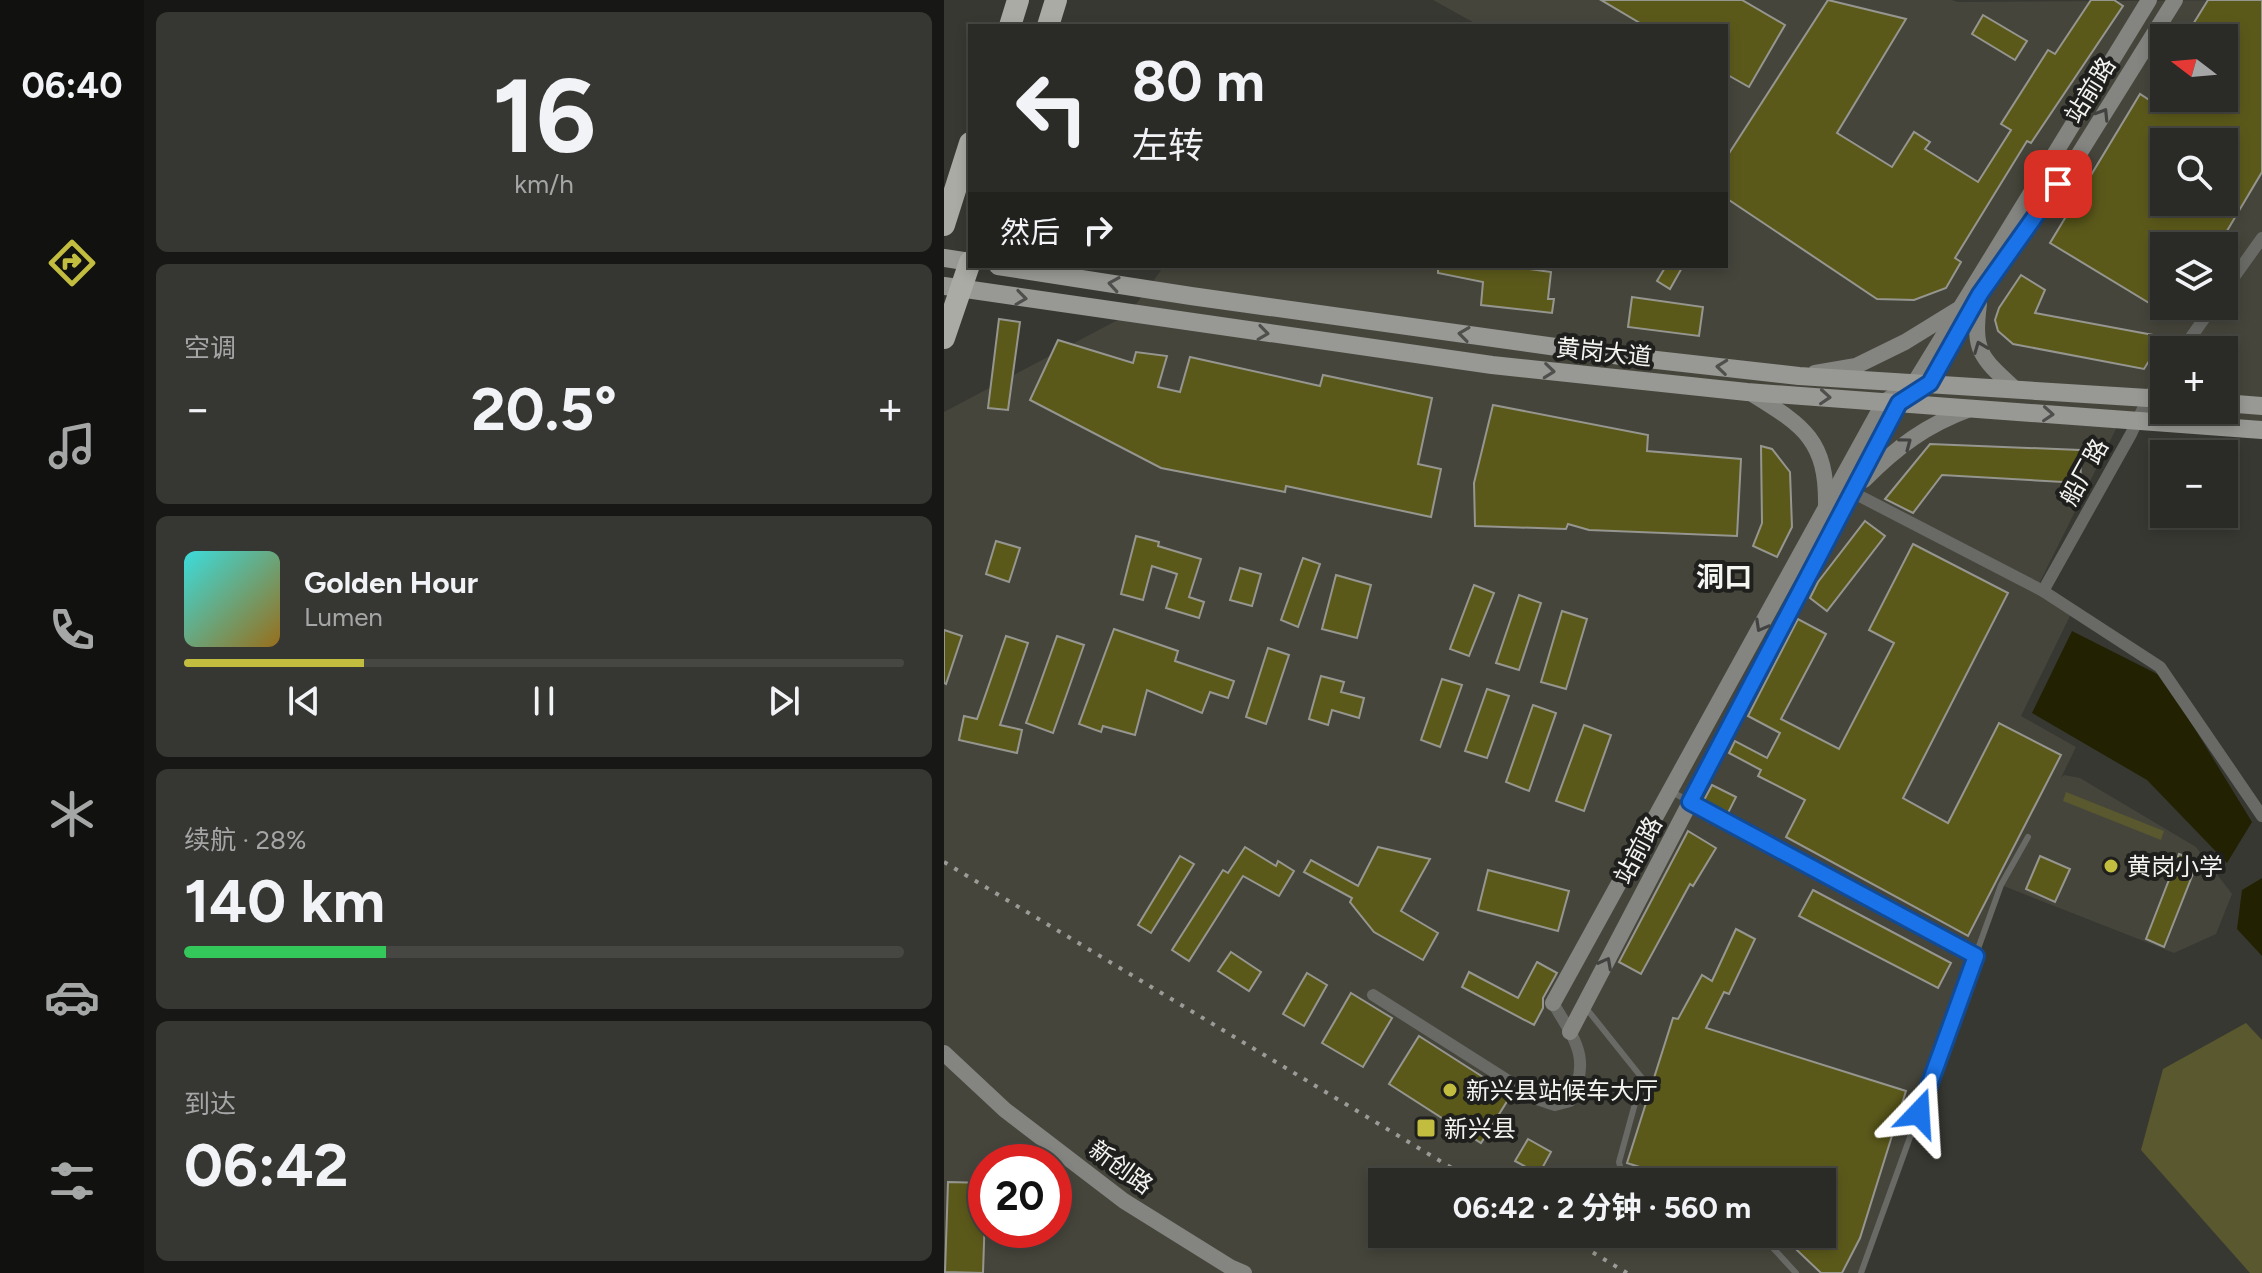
<!DOCTYPE html>
<html lang="zh">
<meta charset="utf-8">
<style>
body{margin:0;font-family:Figtree,"Noto Sans SC",sans-serif;background:#363632;color:#f1f3f6;height:100vh;display:flex;flex-direction:column;font-size:30px;white-space:nowrap}
*{box-sizing:border-box;margin:0}
p{font-size:26px;color:#a5a7a7}
.icon{flex:none;width:44px;height:44px;fill:none;stroke:currentColor;stroke-width:2;stroke-linecap:round;stroke-linejoin:round}
.map{position:relative;flex:1;overflow:hidden}
.details{display:flex;flex-direction:column;gap:12px;padding:12px;background:#171715;width:800px}
.details>*{flex:none}
.top-card{position:absolute;left:24px;top:24px;width:760px;height:244px;border-radius:0px;box-shadow:0 4px 12px #0003,0 0 0 2px #464643;background:#2a2a26;color:#f1f3f6;overflow:hidden}
.needle{width:52px;rotate:286deg}
.buttons{position:absolute;left:1206px;top:24px;display:grid;gap:16px}
.buttons a{display:grid;place-items:center;width:88px;height:88px;border-radius:0px;background:#2a2a26;box-shadow:0 4px 12px #0003,0 0 0 2px #464643;font-size:40px}
.speed{position:absolute;left:24px;top:1144px;display:flex;gap:16px;font-size:40px;font-weight:700;text-align:center}
.speed>*{display:grid;place-content:center;width:104px;height:104px;border-radius:50%;background:#2a2a26;box-shadow:0 4px 12px #0003,0 0 0 2px #464643;line-height:1}
.speed .limit{border:12px solid #d22;background:#fff;color:#111}
.pin{position:absolute;display:grid;place-items:center;width:68px;height:68px;color:#fff;margin:-34px;border-radius:16px;box-shadow:0 4px 12px #0006}
.me{position:absolute;width:88px;margin:-44px;rotate:20deg;stroke-linejoin:round;filter:drop-shadow(0 0 6px #0008)}
.turn{display:flex;align-items:center;gap:28px;height:168px;padding:0 32px;font-size:36px}
.turn .icon{width:104px;height:104px;stroke-width:2.5}
.turn b{display:block;font-size:56px;line-height:68px}
.then{display:flex;align-items:center;height:76px;padding:0 32px;background:#0003;gap:16px;font-size:30px}
.big{font-size:60px;font-weight:700;line-height:1.1}
.details .card{flex:1;display:flex;flex-direction:column;justify-content:center;gap:12px;min-width:0;padding:0 28px;border-radius:12px;background:#363632}
.details .dial{align-items:center;gap:0}
.dial b{font-size:104px;line-height:1}
.song{display:flex;align-items:center;gap:24px}
.cover{width:96px;height:96px;border-radius:12px;background:linear-gradient(135deg,hsl(180 70% 55%),hsl(40 70% 35%))}
.played{height:8px;border-radius:4px;background:linear-gradient(90deg,#c2bd3f 25%,#464643 25%)}
.keys{display:flex;justify-content:space-around;direction:ltr}
.heat{display:flex;justify-content:space-between;align-items:center;font-size:44px;direction:ltr}
.charge{height:12px;border-radius:6px;background:linear-gradient(90deg,#34c759 28%,#464643 0)}
.trip{position:absolute;left:424px;top:1168px;width:468px;height:80px;border-radius:0px;background:#2a2a26;box-shadow:0 4px 12px #0003,0 0 0 2px #464643;font-weight:700;line-height:80px;text-align:center}
main{display:flex;flex:1;min-height:0}
.tab-bar{display:flex;flex-direction:column;width:144px;justify-content:space-around;align-items:center;background:#11110f;color:#a5a7a7}
.tab-bar .icon{width:56px;height:56px}
.tab-bar .current{color:#c2bd3f}
.tab-bar b{font-size:36px;color:#f1f3f6}
.map>svg:first-child{display:block}
.built{fill:#45453b;fill-rule:evenodd}
.green{fill:#59582f}
.water{fill:#222102}
.building{fill:#5b591a;stroke:#969690;stroke-width:2;fill-rule:evenodd}
.lines{fill:none;stroke-linecap:round;stroke-linejoin:round}
.lane{stroke:#696966;stroke-width:6}
.street{stroke:#696966;stroke-width:12}
.secondary{stroke:#848480;stroke-width:16}
.primary{stroke:#989894;stroke-width:18}
.highway{stroke:#ababa5;stroke-width:22}
.rail{stroke:#9b9b97;stroke-width:4;stroke-dasharray:4 8;stroke-linecap:butt}
.highway-bridge{stroke:#ababa5;stroke-width:22}
.oneway{stroke:#424240}
.oneway2{stroke:#4f4f4d}
.route-casing{stroke:#114b97;stroke-width:20}
.route{stroke:#1a73e8;stroke-width:14}
.poi-dot{fill:#c2bd3f;stroke:#1f1f1d;stroke-width:3}
.labels{text-anchor:middle;dominant-baseline:central;stroke-width:8;stroke-linejoin:round;paint-order:stroke}
.street-label{font-size:24px;fill:#f4f4f1;stroke:#1f1f1d}
.poi-label{font-size:24px;fill:#f4f4f1;stroke:#1f1f1d;text-anchor:start}
.quarter-label{font-size:28px;font-weight:bold;fill:#f4f4f1;stroke:#1f1f1d}
</style>
<main>
<nav class="tab-bar">
<b>06:40</b>
<svg class="icon current" aria-label="directions" viewBox="0 0 24 24"><path d="M12 3l9 9-9 9-9-9zM9 14v-3h6M13 9l2 2-2 2"/></svg>
<svg class="icon" aria-label="music" viewBox="0 0 24 24"><path d="M9 18V5l10-2v13"/><circle cx="6" cy="18" r="3"/><circle cx="16" cy="16" r="3"/></svg>
<svg class="icon" aria-label="phone" viewBox="0 0 24 24"><path d="M5 4h4l2 5-3 2q2 4 5 5l2-3 5 2v4C11 20 4 13 5 4z"/></svg>
<svg class="icon" aria-label="climate" viewBox="0 0 24 24"><path d="M12 3v18M4 7l16 10M4 17L20 7"/></svg>
<svg class="icon" aria-label="car" viewBox="0 0 24 24"><path d="M5 17H2v-5l4-1 3-4h7l3 4 3 1v5h-3M9 17h6M6 11h13"/><circle cx="7" cy="17" r="2"/><circle cx="17" cy="17" r="2"/></svg>
<svg class="icon" aria-label="filters" viewBox="0 0 24 24"><path d="M4 7h16M4 17h16"/><circle cx="9" cy="7" r="2"/><circle cx="15" cy="17" r="2"/></svg>
</nav>
<section class="details">
<div class="card dial"><b>16</b><p>km/h</p></div>
<div class="card"><p>空调</p>
<div class="heat"><a>−</a><b class="big">20.5°</b><a>+</a></div>
</div>
<div class="card">
<div class="song"><i class="cover"></i><div><b>Golden Hour</b><p>Lumen</p></div></div>
<div class="played"></div>
<div class="keys"><svg class="icon" aria-label="previous" viewBox="0 0 24 24"><path d="M18 5L8 12l10 7zM5 5v14"/></svg><svg class="icon" aria-label="pause" viewBox="0 0 24 24"><path d="M8 5v14M16 5v14"/></svg><svg class="icon" aria-label="next" viewBox="0 0 24 24"><path d="M6 5l10 7-10 7zM19 5v14"/></svg></div>
</div>
<div class="card"><p>续航 · 28%</p><b class="big">140 km</b><div class="charge"></div></div>
<div class="card"><p>到达</p><b class="big">06:42</b></div>
</section>
<div class="map">
<svg width="1318" height="1273" viewBox="0 0 1318 1273">
<rect width="100%" height="100%" fill="#383833"/>
<path class="built" d="M 489,0 L 1008,0 L 1014,2 L 1318,0 L 1318,437 L 1173,427 L 1092,590 L 1128,612 L 1077,716 L 1132,747 L 1117,778 L 1120,775 L 1136,778 L 1252,847 L 1288,894 L 1272,934 L 1230,953 L 1057,885 L 917,1273 L 0,1273 L 0,412 L 185,314 L 220,266 L 782,266 L 782,26 L 536,26 ZM 1220,38 L 1280,38 L 1280,98 L 1220,98 ZM 1220,142 L 1280,142 L 1280,202 L 1220,202 ZM 1220,246 L 1280,246 L 1280,306 L 1220,306 ZM 1220,350 L 1280,350 L 1280,410 L 1220,410 ZM 42,1162 L 110,1162 L 110,1230 L 42,1230 ZM 438,1182 L 878,1182 L 878,1234 L 438,1234 Z"/>
<g class="green">
<polygon points="1122,792 1220,831 1217,840 1119,801"/>
<polygon points="1302,1023 1318,1040 1318,1273 1306,1273 1197,1150 1219,1069"/>
</g>
<g class="water">
<polygon points="1128,631 1219,677 1308,822 1283,863 1203,780 1088,713"/>
<polygon points="1318,878 1318,956 1293,929 1298,890"/>
</g>
<g class="building">
<polygon points="657,0 798,0 841,25 805,87 782,74 782,26 701,26"/>
<polygon points="884,0 962,19 893,133 948,167 970,132 986,142 981,149 1034,182 1067,130 1057,124 1104,50 1111,54 1147,0 1170,0 1179,6 1087,143 1083,141 1011,258 1017,262 1002,288 970,300 933,299 782,198 782,158"/>
<path d="M 1264,0 L 1318,0 L 1318,172 L 1274,246 L 1220,246 L 1220,312 L 1106,243 L 1196,94 L 1210,103 L 1213,98 L 1252,98 L 1269,110 L 1277,98 L 1280,98 L 1280,93 L 1293,72 L 1280,64 L 1280,38 L 1250,38 L 1243,34 ZM 1220,142 L 1280,142 L 1280,202 L 1220,202 Z"/>
<polygon points="1039,15 1083,41 1071,60 1028,34"/>
<polygon points="494,266 565,266 607,272 604,299 610,299 608,313 537,305 539,282 494,273"/>
<polygon points="722,266 739,266 726,289 713,281"/>
<polygon points="1077,275 1101,290 1091,313 1220,337 1200,369 1069,344 1054,331 1051,320 1055,308"/>
<polygon points="688,297 759,307 755,336 684,327"/>
<polygon points="55,319 76,322 64,410 44,408"/>
<polygon points="114,340 189,363 192,352 223,356 214,387 236,392 246,357 376,386 379,375 488,398 474,464 497,469 487,517 342,486 341,492 217,468 86,400"/>
<polygon points="549,405 704,435 703,451 797,459 793,536 645,530 624,524 622,529 531,526 530,483"/>
<polygon points="986,444 1136,450 1137,483 998,475 969,513 941,499"/>
<polygon points="817,446 828,449 846,472 848,527 833,557 809,546 818,523"/>
<polygon points="921,521 941,536 883,611 866,598 874,582"/>
<polygon points="192,536 215,542 214,546 257,559 245,597 260,602 255,618 222,608 233,574 208,566 199,600 177,594"/>
<polygon points="52,541 76,548 65,582 42,574"/>
<polygon points="969,544 1064,593 959,798 1004,823 1055,723 1117,755 1024,936 842,837 861,800 814,776 817,770 785,753 791,741 823,758 836,733 804,716 854,619 882,634 837,719 895,749 950,643 925,630"/>
<polygon points="359,558 376,564 354,627 337,620"/>
<polygon points="296,568 317,574 308,606 286,600"/>
<polygon points="392,575 427,585 413,638 378,629"/>
<polygon points="530,585 550,593 525,656 506,649"/>
<polygon points="575,595 597,603 575,670 552,663"/>
<polygon points="618,611 643,619 622,689 597,682"/>
<polygon points="170,629 234,651 231,661 290,681 284,698 266,692 258,713 203,690 191,735 159,726 157,732 135,724"/>
<polygon points="0,630 18,636 2,684 0,683"/>
<polygon points="62,636 84,643 56,725 78,730 73,753 15,740 20,716 33,719"/>
<polygon points="113,636 140,645 109,733 82,723"/>
<polygon points="324,648 345,655 322,724 302,717"/>
<polygon points="377,676 400,682 397,692 420,698 415,718 388,710 384,725 365,719"/>
<polygon points="498,679 518,685 496,747 477,740"/>
<polygon points="543,689 565,696 543,758 521,751"/>
<polygon points="589,705 612,713 585,791 562,782"/>
<polygon points="640,725 667,735 640,811 612,801"/>
<polygon points="768,785 792,797 783,815 759,802"/>
<polygon points="744,831 772,848 749,886 746,884 697,974 675,962"/>
<polygon points="301,847 332,866 334,861 350,871 335,896 299,876 245,961 228,950 279,870 284,873"/>
<polygon points="434,847 486,859 457,911 494,933 479,960 430,932 406,902 408,898 360,872 367,860 414,886"/>
<polygon points="1235,854 1254,861 1220,947 1202,939"/>
<polygon points="236,856 250,864 207,933 194,925"/>
<polygon points="1096,856 1126,869 1111,902 1082,889"/>
<polygon points="544,870 625,891 614,931 534,910"/>
<polygon points="869,890 1007,963 994,988 855,916"/>
<polygon points="792,929 811,939 785,994 780,992 762,1028 962,1091 916,1238 898,1273 877,1273 836,1234 878,1234 878,1182 743,1182 683,1163 729,1018 734,1019 758,975 768,981"/>
<polygon points="287,952 317,972 305,991 274,971"/>
<polygon points="593,962 613,973 599,998 599,1008 590,1025 518,987 525,972 574,998"/>
<polygon points="363,973 383,985 360,1026 339,1014"/>
<polygon points="407,993 448,1018 419,1067 378,1043"/>
<polygon points="475,1036 567,1095 537,1143 445,1084"/>
<polygon points="584,1139 607,1152 595,1174 571,1161"/>
<polygon points="4,1182 42,1183 39,1273 1,1272"/>
</g>
<g class="lines">
<g class="lane">
<polyline points="728,792 1032,956"/>
<polyline points="642,1008 698,1078 675,1162 680,1182"/>
<polyline points="816,1234 852,1273"/>
<polyline points="917,1273 1057,885 1084,837"/>
</g>
<g class="street">
<polyline points="1280,291 1318,238"/>
<polyline points="1238,350 1269,306"/>
<polyline points="908,492 1099,591 1216,667 1318,816"/>
<polyline points="1099,591 1187,434 1204,398 1220,375"/>
<path d="M 429,995 L 593,1099 L 611,1105 L 626,1101 C 648,1059 631,1040 609,1003"/>
</g>
<g class="secondary">
<path d="M 1035,304 C 1029,351 1036,357 1070,388"/>
<polyline points="871,373 912,366 961,342 1013,310"/>
<path d="M 805,392 C 858,425 883,438 882,506"/>
<path d="M 920,480 C 953,447 982,425 1026,409"/>
<polyline points="609,1003 940,402 971,382 1205,0"/>
<polyline points="626,1032 955,403 986,383 1036,294 1130,162 1231,0"/>
<polyline points="0,1053 61,1110 180,1201 286,1267 300,1273"/>
</g>
<g class="primary">
<polyline points="0,258 26,262"/>
<polyline points="54,266 247,296 677,356 855,376 1220,399"/>
<polyline points="0,286 548,365 803,392 1318,430"/>
<polyline points="1280,403 1318,406"/>
</g>
<g class="highway">
<polyline points="66,26 74,0"/>
<polyline points="104,26 112,0"/>
<polyline points="0,225 26,143"/>
</g>
<g class="rail">
<polyline points="0,862 531,1182"/>
<polyline points="618,1234 683,1273"/>
</g>
<polyline class="highway-bridge" points="0,338 26,262"/>
</g>
<defs><path id="oneway-chevron" d="M-2-3.5L2.5 0L-2 3.5" fill="none" stroke-width="1.6" stroke-linecap="round" stroke-linejoin="round" transform="scale(2)"/></defs>
<g class="oneway">
<use href="#oneway-chevron" transform="translate(1159 114) rotate(-58)"/>
<use href="#oneway-chevron" transform="translate(1036 347) rotate(-111)"/>
<use href="#oneway-chevron" transform="translate(962 443) rotate(-37)"/>
<use href="#oneway-chevron" transform="translate(817 626) rotate(119)"/>
<use href="#oneway-chevron" transform="translate(662 963) rotate(-62)"/>
</g>
<g class="oneway2">
<use href="#oneway-chevron" transform="translate(170 284) rotate(-171)"/>
<use href="#oneway-chevron" transform="translate(77 298) rotate(8)"/>
<use href="#oneway-chevron" transform="translate(319 333) rotate(8)"/>
<use href="#oneway-chevron" transform="translate(520 334) rotate(-172)"/>
<use href="#oneway-chevron" transform="translate(778 367) rotate(-174)"/>
<use href="#oneway-chevron" transform="translate(605 371) rotate(6)"/>
<use href="#oneway-chevron" transform="translate(881 397) rotate(4)"/>
<use href="#oneway-chevron" transform="translate(1104 414) rotate(4)"/>
</g>
<g class="lines">
<g class="route-casing">
<polyline id="route" points="975,1113 1032,956 746,802 955,403 986,383 1036,294 1114,184"/>
</g>
<use href="#route" class="route"/>
</g>
<g class="poi-dot">
<circle cx="1167" cy="866" r="8"/>
<circle cx="506" cy="1090" r="8"/>
<rect x="472" y="1118" width="20" height="20" rx="4"/>
</g>
<g class="labels">
<g class="street-label">
<text transform="translate(1146 90) rotate(-58)">站前路</text>
<text transform="translate(660 352) rotate(6)">黄岗大道</text>
<text transform="translate(1140 472) rotate(-61)">船厂路</text>
<text transform="translate(694 850) rotate(-62)">站前路</text>
<text transform="translate(177 1167) rotate(36)">新创路</text>
</g>
<g class="poi-label">
<text x="1183" y="866">黄岗小学</text>
<text x="522" y="1090">新兴县站候车大厅</text>
<text x="500" y="1128">新兴县</text>
</g>
<g class="quarter-label">
<text x="780" y="577">洞口</text>
</g>
</g>
</svg>
<div class="buttons">
<a><svg class="needle" viewBox="-14 -14 28 28"><path d="M0-13l5 13h-10z" fill="#e53935"/><path d="M0 13l5-13h-10z" fill="#a5a7a7"/></svg></a>
<a><svg class="icon" aria-label="search" viewBox="0 0 24 24"><circle cx="10" cy="10" r="6"/><path d="M15 15l6 6"/></svg></a>
<a><svg class="icon" aria-label="layers" viewBox="0 0 24 24"><path d="M12 4l9 5-9 5-9-5zM3 14l9 5 9-5"/></svg></a>
<a>+</a>
<a>−</a>
</div>
<div class="speed"><div class="limit">20</div></div>
<div class="pin" style="left:1114px;top:184px;background:#d93025"><svg class="icon" aria-label="arrive" viewBox="0 0 24 24"><path d="M6 21V4h12l-3 4 3 4H6"/></svg></div>
<svg class="me" style="left:975px;top:1113px" viewBox="-20 -20 40 40"><path d="M0-17L14 15 0 8-14 15z" fill="#1a73e8" stroke="#fff" stroke-width="4"/></svg>
<div class="trip">06:42 · 2 分钟 · 560 m</div>
<div class="top-card">
<div class="turn"><svg class="icon" aria-label="left" viewBox="0 0 24 24"><path d="M17 20v-9H6M10 6l-5 5 5 5"/></svg><div><b>80 m</b>左转</div></div>
<div class="then">然后<svg class="icon" aria-label="right" viewBox="0 0 24 24"><path d="M7 20v-9h11M14 6l5 5-5 5"/></svg></div>
</div>
</div>
</main>
